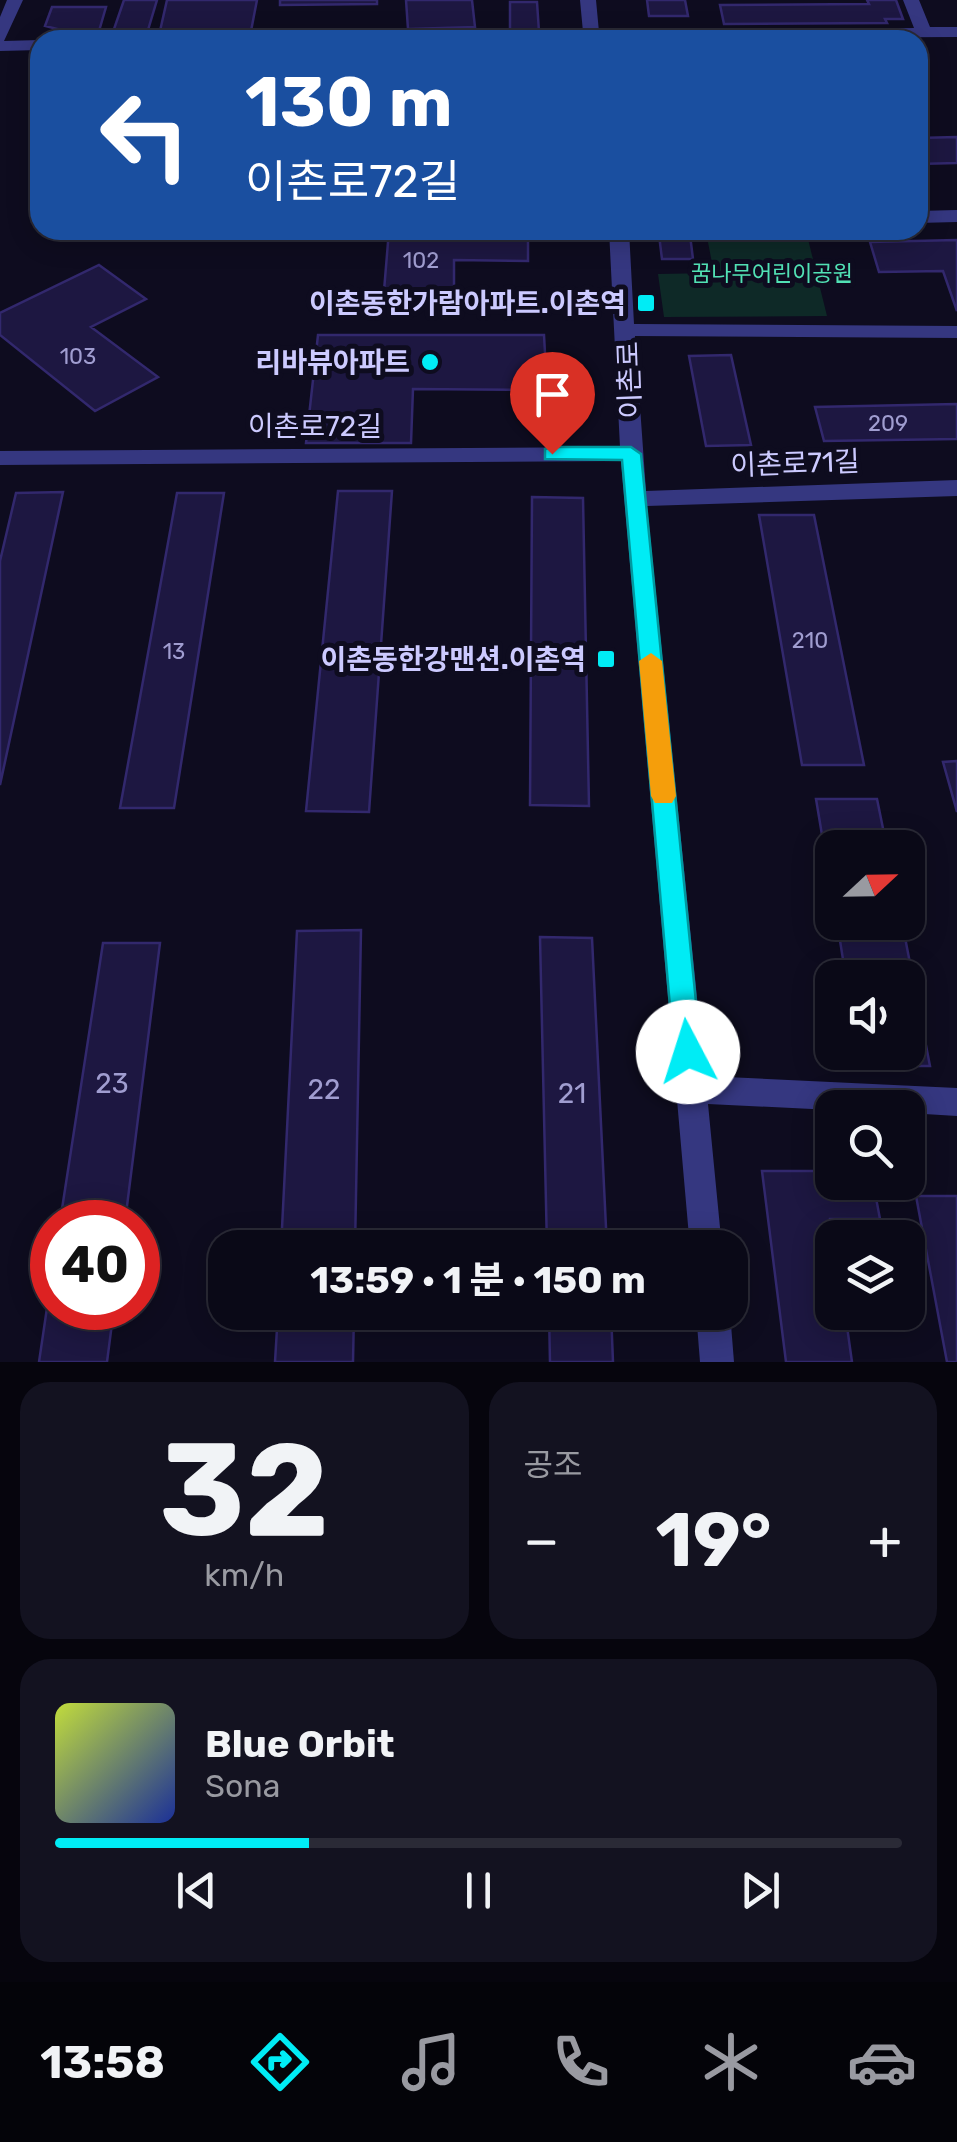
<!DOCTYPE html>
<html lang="ko">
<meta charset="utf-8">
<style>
body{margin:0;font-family:Rubik,"Noto Sans KR",sans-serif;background:#131220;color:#f1f3f6;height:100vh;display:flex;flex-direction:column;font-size:38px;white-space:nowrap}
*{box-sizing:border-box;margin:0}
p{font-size:32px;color:#999aa1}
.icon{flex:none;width:55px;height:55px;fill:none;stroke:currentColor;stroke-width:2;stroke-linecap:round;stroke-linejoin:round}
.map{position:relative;height:1362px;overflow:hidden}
.details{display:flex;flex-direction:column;gap:20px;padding:20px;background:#06050d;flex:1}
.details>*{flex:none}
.top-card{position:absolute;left:30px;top:30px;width:898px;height:210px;border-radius:30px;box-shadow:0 5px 25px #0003,0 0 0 2px #2a2a36;background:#1a4fa0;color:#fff;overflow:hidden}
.needle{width:65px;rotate:68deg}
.tools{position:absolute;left:815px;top:830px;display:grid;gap:20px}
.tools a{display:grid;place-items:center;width:110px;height:110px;border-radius:20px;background:#0a0917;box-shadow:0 5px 25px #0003,0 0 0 2px #2a2a36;font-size:50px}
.speed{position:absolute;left:30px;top:1200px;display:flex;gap:20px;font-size:50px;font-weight:700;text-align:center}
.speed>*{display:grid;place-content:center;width:130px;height:130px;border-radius:50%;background:#0a0917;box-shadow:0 5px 25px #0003,0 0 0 2px #2a2a36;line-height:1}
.speed .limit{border:15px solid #d22;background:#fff;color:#111}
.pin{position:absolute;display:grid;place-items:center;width:85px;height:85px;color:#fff;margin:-102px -42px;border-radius:50% 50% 50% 0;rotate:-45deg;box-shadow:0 0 10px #0007}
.pin .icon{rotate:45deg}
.me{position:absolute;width:110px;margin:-55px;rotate:355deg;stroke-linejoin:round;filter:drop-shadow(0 0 8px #0008)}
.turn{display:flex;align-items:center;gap:35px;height:210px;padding:0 50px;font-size:45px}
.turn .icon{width:130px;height:130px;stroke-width:2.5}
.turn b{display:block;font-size:70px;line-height:85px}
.big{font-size:75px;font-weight:700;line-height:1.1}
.details .widget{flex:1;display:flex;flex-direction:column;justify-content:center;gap:15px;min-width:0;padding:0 35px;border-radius:30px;background:#131220}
.details .dial{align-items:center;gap:0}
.dial b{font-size:130px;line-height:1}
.song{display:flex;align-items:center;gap:30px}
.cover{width:120px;height:120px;border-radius:15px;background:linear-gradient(135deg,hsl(70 70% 55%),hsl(230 70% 35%))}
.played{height:10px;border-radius:5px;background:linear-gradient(90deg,#00ecf5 30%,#2a2a36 30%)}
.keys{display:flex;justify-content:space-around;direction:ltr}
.heat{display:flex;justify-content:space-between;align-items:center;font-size:55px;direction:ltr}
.details .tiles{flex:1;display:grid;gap:20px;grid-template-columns:1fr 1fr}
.widget:last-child{grid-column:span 2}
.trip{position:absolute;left:208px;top:1230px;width:540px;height:100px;border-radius:30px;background:#0a0917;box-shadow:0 5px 25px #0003,0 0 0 2px #2a2a36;font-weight:700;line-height:100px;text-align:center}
.tab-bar{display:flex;height:160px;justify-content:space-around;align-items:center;background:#040409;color:#999aa1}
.tab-bar .icon{width:70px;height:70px}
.tab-bar .active{color:#00ecf5}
.tab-bar b{font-size:45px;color:#f1f3f6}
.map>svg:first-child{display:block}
.green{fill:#0e2927}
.building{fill:#1d1741;stroke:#32286d;stroke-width:2.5}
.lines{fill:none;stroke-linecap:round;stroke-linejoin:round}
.minor{fill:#353780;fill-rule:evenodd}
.route{fill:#00ecf5;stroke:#00999f;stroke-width:2.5}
.slow{fill:#f59e0b}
.poi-dot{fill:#00ecf5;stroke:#0e0c1f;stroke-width:4}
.labels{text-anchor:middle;stroke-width:10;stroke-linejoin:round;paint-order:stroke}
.number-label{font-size:22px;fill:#a09dd0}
.far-park-label{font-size:22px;fill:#52e2b5;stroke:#0e0c1f}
.poi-label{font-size:28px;font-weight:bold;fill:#cccaff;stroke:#0e0c1f;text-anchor:end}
.street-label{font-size:28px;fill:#cccaff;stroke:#0e0c1f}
.near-number-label{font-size:28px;fill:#a09dd0}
</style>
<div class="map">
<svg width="957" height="1362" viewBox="0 0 957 1362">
<rect width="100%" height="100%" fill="#0e0c1f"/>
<!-- green -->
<path class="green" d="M 806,231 L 827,316 L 664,317 L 658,274 L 714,273 L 706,232 Z"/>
<!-- building -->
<path class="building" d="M 124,0 L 157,0 L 148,30 L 114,29 Z
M 167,0 L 257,0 L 251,31 L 160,31 Z
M 280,0 L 377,0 L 377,4 L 280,5 Z
M 406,0 L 472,0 L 475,27 L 408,29 Z
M 647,0 L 685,0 L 688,16 L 649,16 Z
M 867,0 L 896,0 L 903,19 L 885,19 L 887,23 L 724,24 L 720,5 L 869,4 Z
M 510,2 L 537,2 L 539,32 L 510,32 Z
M 52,7 L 106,7 L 99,31 L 61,30 L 45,26 Z
M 957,137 L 957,163 L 918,164 L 918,138 Z
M 389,230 L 528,230 L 528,261 L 454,260 L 454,291 L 384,291 Z
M 659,235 L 690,235 L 693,259 L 662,259 Z
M 957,240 L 957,311 L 943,271 L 879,272 L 870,242 Z
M 99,265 L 146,299 L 91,327 L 158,377 L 95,411 L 0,335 L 0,313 Z
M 318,335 L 544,335 L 547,390 L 413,389 L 411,443 L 306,443 Z
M 731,355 L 751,445 L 706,446 L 689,356 Z
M 957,404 L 957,439 L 824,441 L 815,407 Z
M 338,491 L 392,491 L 369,812 L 306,811 Z
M 63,492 L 0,785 L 0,561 L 16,493 Z
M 177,493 L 224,493 L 174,808 L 120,808 Z
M 532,497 L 583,498 L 589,806 L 530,805 Z
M 759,515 L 814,515 L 864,765 L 802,765 Z
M 957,761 L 957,812 L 943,762 Z
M 816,799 L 877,799 L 887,848 L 832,848 L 832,895 Z
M 837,922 L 902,922 L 930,1066 L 861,1066 L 859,1052 L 908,1052 L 908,978 L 846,978 Z
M 361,930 L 355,1248 L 281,1248 L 297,931 Z
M 540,937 L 592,938 L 607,1248 L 547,1248 Z
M 103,943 L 160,943 L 125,1222 L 60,1222 Z
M 762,1171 L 832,1171 L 832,1182 L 873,1182 L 880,1219 L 830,1219 L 832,1312 L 845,1312 L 852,1362 L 786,1362 Z
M 916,1196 L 957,1196 L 957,1362 L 947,1362 Z
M 52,1274 L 52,1308 L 114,1308 L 107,1362 L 39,1362 Z
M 278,1312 L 354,1312 L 353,1362 L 275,1362 Z
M 549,1312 L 611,1312 L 613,1362 L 550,1362 Z"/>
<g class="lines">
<!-- minor -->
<path class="minor" d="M 7,0 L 23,0 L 4,41 L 40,40 L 40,50 L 0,51 L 0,17 Z
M 580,0 L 596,0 L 599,32 L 914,28 L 903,0 L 919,0 L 930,27 L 957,27 L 957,37 L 399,40 L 407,35 L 583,32 Z
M 957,210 L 957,222 L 918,223 L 918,211 Z
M 609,230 L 629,230 L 634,324 L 957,326 L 957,338 L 635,336 L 646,491 L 957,480 L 957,496 L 647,506 L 705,1076 L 957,1088 L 957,1116 L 908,1113 L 908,1108 L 832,1110 L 708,1104 L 722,1248 L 690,1248 L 621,461 L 0,465 L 0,451 L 620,447 Z
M 696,1312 L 730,1312 L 734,1362 L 700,1362 Z"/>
</g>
<!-- route -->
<path class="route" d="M 552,447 L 631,447 L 641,454 L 701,1052 L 697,1061 L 688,1065 L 678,1061 L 674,1052 L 622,460 L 545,459 L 545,449 Z"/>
<!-- slow -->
<path class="slow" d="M 651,653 L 662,661 L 676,796 L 672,803 L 655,803 L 651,796 L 639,661 Z"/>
<!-- markers -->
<g class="poi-dot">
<rect x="636" y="293" width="20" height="20" rx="5"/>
<circle cx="430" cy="362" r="10"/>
<rect x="596" y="649" width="20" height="20" rx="5"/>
</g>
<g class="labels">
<!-- number labels -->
<g class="number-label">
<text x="421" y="268">102</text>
<text x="78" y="364">103</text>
<text x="888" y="431">209</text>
<text x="810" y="648">210</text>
<text x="174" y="659">13</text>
</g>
<!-- far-park labels -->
<g class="far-park-label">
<text x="772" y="281">꿈나무어린이공원</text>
</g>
<!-- poi labels -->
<g class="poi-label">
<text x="626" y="313">이촌동한가람아파트.이촌역</text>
<text x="410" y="372">리바뷰아파트</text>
<text x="586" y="669">이촌동한강맨션.이촌역</text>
</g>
<!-- street labels -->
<g class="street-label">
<text transform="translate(629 380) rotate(-92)" y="10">이촌로</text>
<text x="315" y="436">이촌로72길</text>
<text transform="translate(795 463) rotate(-2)" y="10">이촌로71길</text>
</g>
<!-- near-number labels -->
<g class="near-number-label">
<text x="112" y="1093">23</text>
<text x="324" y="1099">22</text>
<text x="572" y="1103">21</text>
</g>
</g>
</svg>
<div class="tools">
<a><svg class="needle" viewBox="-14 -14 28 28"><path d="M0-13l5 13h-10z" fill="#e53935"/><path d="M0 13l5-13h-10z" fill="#999aa1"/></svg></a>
<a><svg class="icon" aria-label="sound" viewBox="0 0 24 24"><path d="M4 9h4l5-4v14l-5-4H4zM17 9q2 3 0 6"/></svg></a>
<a><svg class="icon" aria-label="search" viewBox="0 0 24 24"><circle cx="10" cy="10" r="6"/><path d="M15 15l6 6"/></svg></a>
<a><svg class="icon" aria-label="layers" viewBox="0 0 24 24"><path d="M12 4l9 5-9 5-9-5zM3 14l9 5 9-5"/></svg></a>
</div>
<div class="speed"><div class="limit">40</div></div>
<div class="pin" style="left:552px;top:454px;background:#d93025"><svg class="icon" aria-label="arrive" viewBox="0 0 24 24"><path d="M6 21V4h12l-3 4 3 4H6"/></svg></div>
<svg class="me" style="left:688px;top:1052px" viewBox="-20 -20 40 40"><circle r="19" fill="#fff"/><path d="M0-13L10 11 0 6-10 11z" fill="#00ecf5"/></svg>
<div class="trip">13:59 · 1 분 · 150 m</div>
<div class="top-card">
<div class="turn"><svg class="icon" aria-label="left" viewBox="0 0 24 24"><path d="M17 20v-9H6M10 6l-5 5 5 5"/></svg><div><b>130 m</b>이촌로72길</div></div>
</div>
</div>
<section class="details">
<div class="tiles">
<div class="widget dial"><b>32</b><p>km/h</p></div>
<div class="widget"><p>공조</p>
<div class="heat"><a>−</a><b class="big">19°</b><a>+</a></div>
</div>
<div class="widget">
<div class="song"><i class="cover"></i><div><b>Blue Orbit</b><p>Sona</p></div></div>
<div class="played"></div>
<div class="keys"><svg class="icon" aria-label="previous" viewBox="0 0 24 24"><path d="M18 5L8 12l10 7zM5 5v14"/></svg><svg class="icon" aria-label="pause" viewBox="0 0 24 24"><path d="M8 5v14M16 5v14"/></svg><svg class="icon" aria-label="next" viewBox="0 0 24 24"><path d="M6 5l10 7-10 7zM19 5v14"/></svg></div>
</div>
</div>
</section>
<nav class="tab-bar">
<b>13:58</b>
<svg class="icon active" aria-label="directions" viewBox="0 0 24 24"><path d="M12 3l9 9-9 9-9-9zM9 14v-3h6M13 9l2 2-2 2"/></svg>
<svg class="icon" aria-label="music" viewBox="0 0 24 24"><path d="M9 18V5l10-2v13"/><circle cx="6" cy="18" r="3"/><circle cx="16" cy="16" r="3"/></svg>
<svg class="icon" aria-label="phone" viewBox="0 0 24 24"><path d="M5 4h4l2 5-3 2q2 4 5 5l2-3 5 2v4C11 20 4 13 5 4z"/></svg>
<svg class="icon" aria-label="climate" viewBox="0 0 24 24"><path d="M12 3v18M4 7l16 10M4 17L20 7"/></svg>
<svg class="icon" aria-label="car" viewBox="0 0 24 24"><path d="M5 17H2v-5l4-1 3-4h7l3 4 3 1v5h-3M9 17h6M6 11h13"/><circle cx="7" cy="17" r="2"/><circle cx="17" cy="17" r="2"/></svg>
</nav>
